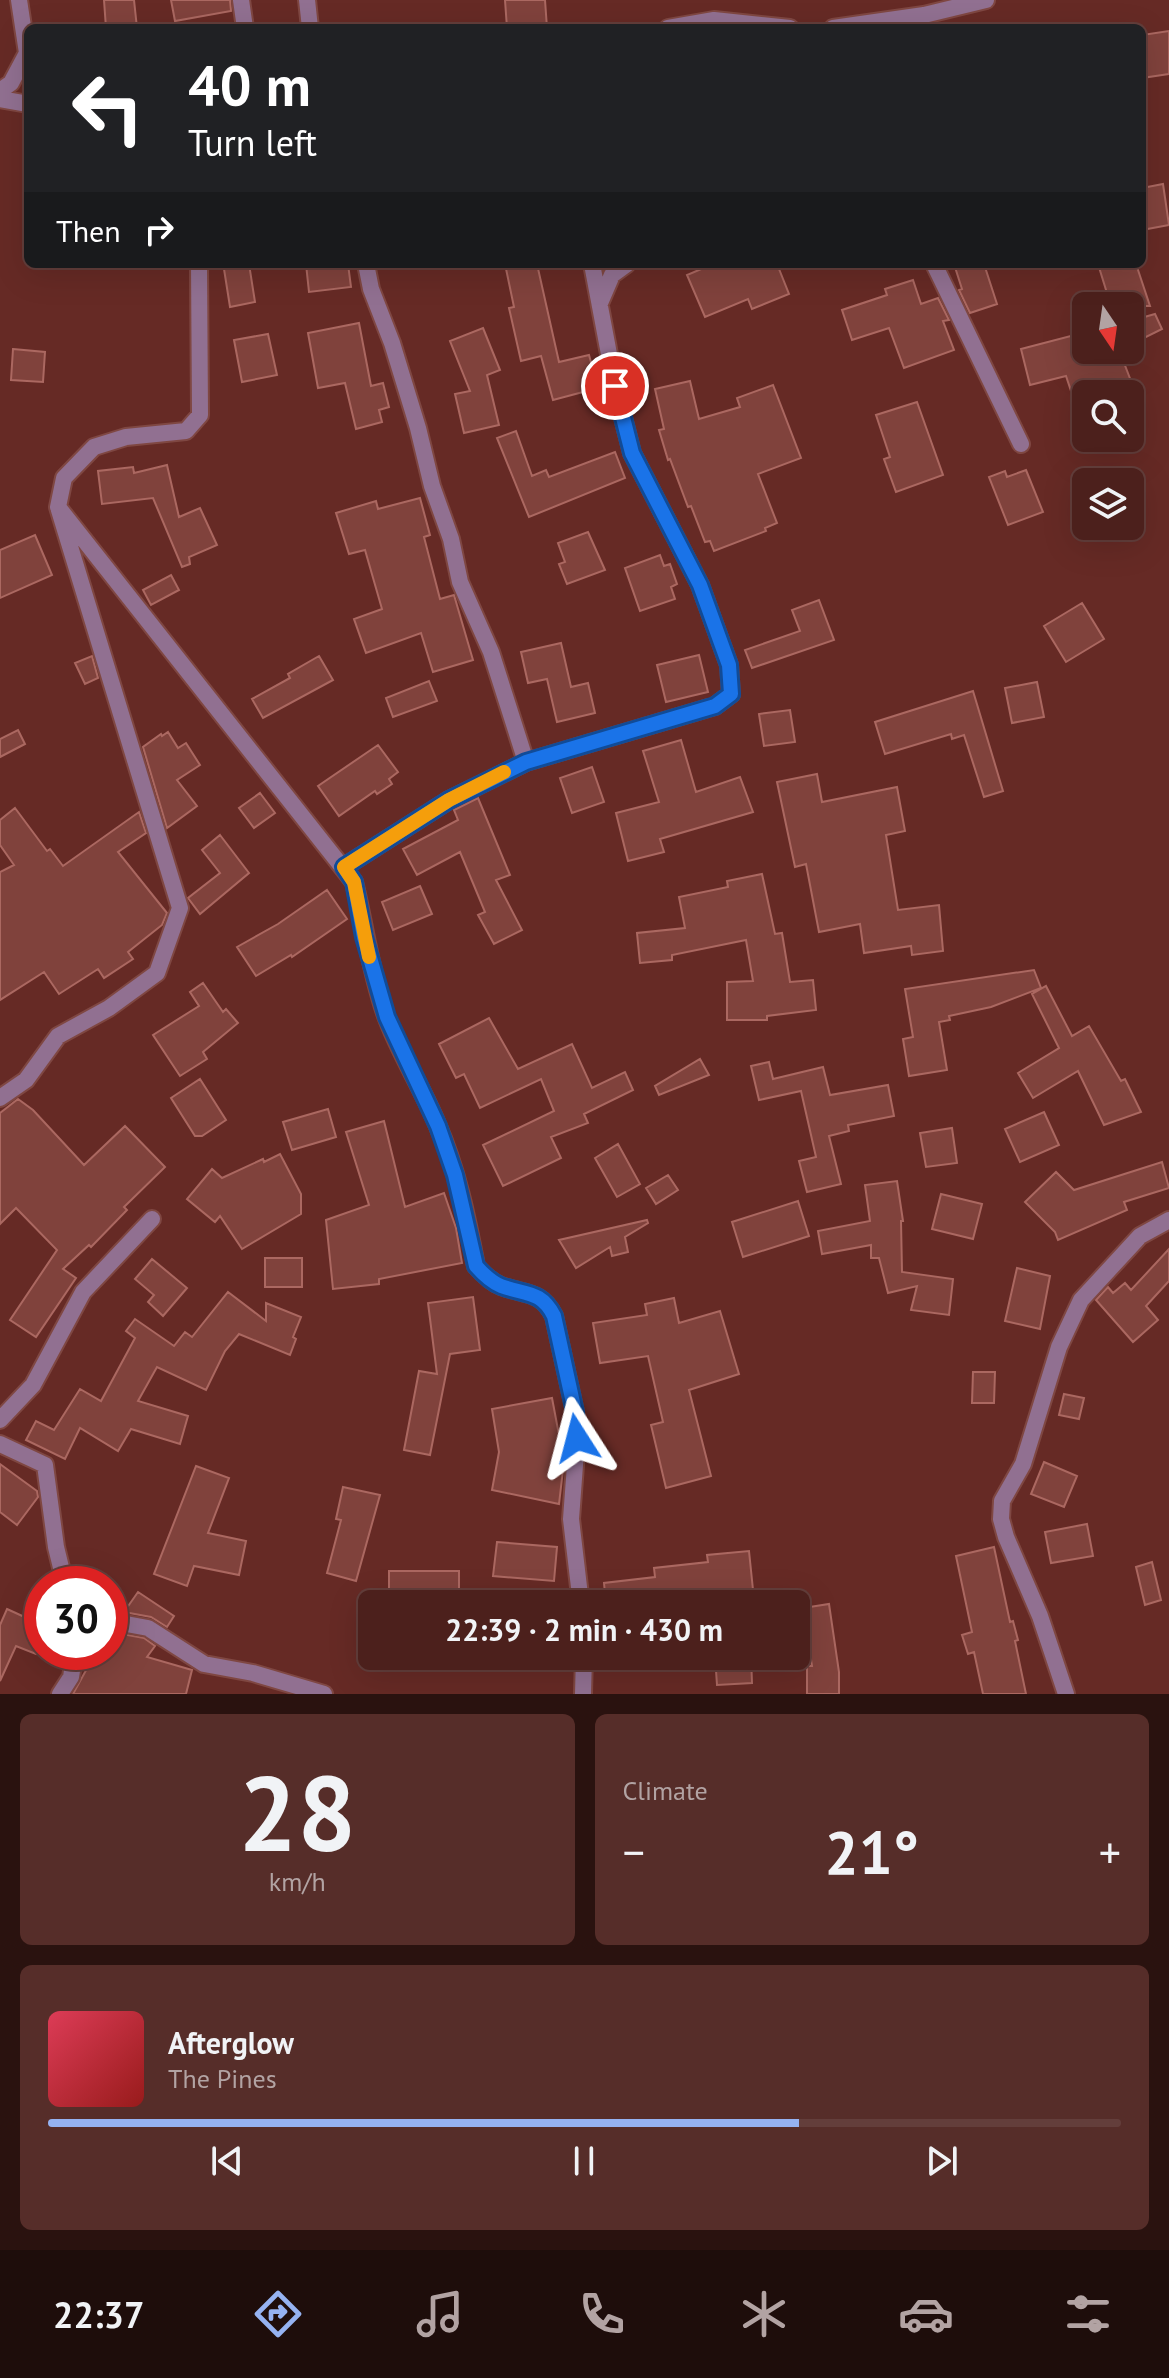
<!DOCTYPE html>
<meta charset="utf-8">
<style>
body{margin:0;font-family:"PT Sans",sans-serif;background:#562d29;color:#f1f3f6;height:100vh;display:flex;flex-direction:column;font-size:30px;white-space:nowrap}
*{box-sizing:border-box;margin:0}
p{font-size:26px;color:#b2a3a3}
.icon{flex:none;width:44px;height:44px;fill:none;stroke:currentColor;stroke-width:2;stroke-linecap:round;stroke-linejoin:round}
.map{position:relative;height:1694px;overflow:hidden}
.details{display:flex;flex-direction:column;gap:20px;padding:20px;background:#2a120f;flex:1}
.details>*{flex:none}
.hud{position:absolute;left:24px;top:24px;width:1122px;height:244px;border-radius:12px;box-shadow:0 8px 32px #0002,0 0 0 2px #633e3b;background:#202124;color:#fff;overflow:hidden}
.needle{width:52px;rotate:167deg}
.fabs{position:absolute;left:1072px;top:292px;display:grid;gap:16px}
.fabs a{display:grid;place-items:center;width:72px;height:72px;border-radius:12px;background:#4c201c;box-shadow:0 8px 32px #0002,0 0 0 2px #633e3b;font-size:40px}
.speed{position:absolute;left:24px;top:1566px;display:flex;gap:16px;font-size:40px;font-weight:700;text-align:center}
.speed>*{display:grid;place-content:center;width:104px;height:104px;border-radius:50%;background:#4c201c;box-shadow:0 8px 32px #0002,0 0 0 2px #633e3b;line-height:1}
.speed .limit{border:12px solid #d22;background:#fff;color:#111}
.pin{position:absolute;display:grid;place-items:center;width:68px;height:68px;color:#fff;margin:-34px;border:4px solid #fff;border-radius:50%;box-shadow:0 2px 8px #0007}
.me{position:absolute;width:88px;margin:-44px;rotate:351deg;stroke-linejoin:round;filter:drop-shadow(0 0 6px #0008)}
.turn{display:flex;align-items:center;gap:28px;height:168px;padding:0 32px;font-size:36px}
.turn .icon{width:104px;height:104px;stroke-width:2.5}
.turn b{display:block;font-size:56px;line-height:68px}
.then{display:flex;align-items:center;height:76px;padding:0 32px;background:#0003;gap:16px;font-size:30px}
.big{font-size:60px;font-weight:600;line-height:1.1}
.details .card{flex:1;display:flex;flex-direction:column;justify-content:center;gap:12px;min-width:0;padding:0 28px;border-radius:12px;background:#562d29}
.details .dial{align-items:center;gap:0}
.dial b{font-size:104px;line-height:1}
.song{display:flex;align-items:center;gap:24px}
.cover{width:96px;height:96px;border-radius:12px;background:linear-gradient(135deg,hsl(350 70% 55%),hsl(0 70% 35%))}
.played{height:8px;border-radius:4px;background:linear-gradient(90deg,#95b2f1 70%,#633e3b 70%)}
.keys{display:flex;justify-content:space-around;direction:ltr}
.heat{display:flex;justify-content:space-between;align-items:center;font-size:44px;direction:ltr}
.details .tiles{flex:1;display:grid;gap:20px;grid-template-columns:1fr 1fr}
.card:last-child{grid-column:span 2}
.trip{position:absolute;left:358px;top:1590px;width:452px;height:80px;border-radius:12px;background:#4c201c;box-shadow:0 8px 32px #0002,0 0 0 2px #633e3b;font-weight:600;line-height:80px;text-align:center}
.tab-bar{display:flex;height:128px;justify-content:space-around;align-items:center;background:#1e0d0b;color:#b2a3a3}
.tab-bar .icon{width:56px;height:56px}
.tab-bar .on{color:#95b2f1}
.tab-bar b{font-size:36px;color:#f1f3f6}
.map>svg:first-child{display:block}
.building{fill:#80423c;stroke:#ab6861;stroke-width:2}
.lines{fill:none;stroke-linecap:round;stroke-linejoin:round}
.minor-casing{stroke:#7f4742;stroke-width:20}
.minor{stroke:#917091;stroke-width:16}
.route-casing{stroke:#114b97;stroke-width:20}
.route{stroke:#1a73e8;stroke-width:14}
.slow{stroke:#f59e0b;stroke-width:14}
</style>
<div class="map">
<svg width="1169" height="1694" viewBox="0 0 1169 1694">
<rect width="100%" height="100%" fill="#662a25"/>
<!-- building -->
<path class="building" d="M 104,0 L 134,0 L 137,28 L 106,28 Z
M 171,0 L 230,0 L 231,11 L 175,21 Z
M 505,0 L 545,0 L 547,28 L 507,28 Z
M 1169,31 L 1169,74 L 1142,78 L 1142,35 Z
M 1163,184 L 1169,225 L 1142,230 L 1142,188 Z
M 229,264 L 249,264 L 255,302 L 230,307 L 224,269 L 229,268 Z
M 306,264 L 348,264 L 351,287 L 309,292 Z
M 505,264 L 537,264 L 559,362 L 589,355 L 598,388 L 553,400 L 541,356 L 521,361 L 509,308 L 514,307 Z
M 713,264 L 777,264 L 789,294 L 752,309 L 748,299 L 705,317 L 687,275 Z
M 954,264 L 984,264 L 997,304 L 970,313 L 959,290 L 962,289 Z
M 1098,264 L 1136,264 L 1150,306 L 1111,306 Z
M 913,280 L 921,304 L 938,298 L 949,320 L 943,321 L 954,350 L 904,368 L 889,328 L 852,340 L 842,310 L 887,295 L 885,289 Z
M 1155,314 L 1162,329 L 1130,345 L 1130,321 Z
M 359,323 L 371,386 L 383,383 L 389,407 L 379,410 L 382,422 L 356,429 L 345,383 L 318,388 L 308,333 Z
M 483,328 L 500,370 L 487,375 L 499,425 L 464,433 L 455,394 L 470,391 L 450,341 Z
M 1086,332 L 1086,350 L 1119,350 L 1136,394 L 1072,394 L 1066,376 L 1030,385 L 1021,349 Z
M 268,334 L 277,375 L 242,382 L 234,340 Z
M 13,349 L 45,352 L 43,382 L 11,380 Z
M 690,381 L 699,419 L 740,407 L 737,398 L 773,385 L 801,458 L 758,474 L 777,523 L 765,528 L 766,531 L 714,551 L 710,541 L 705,542 L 691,506 L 688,507 L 670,459 L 668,460 L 659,430 L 664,429 L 655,389 Z
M 917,402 L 943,475 L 896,492 L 884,459 L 890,457 L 876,415 Z
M 516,431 L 532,476 L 546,470 L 549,477 L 615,452 L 625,478 L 529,517 L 497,438 Z
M 167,465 L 179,517 L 200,508 L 217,545 L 189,557 L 190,564 L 182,567 L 153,498 L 102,504 L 98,471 L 133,467 L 134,473 Z
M 1026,470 L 1043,512 L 1008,525 L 989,477 L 1005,471 L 1007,477 Z
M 420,498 L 430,535 L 424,537 L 440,599 L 454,595 L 473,660 L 433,672 L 421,633 L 366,653 L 354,619 L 382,609 L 365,550 L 349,554 L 336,513 L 376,501 L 378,509 Z
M 588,532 L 605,570 L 567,584 L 559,564 L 565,562 L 558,543 Z
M 35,535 L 52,575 L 0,598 L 0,550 Z
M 660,555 L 664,566 L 670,564 L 677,584 L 671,587 L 675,599 L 640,611 L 625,568 Z
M 171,575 L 179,590 L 151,605 L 143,590 Z
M 819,600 L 834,640 L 752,668 L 745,650 L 800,631 L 792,610 Z
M 1082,603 L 1104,639 L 1066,662 L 1044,626 Z
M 561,643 L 571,687 L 588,683 L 595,713 L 557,722 L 547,679 L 528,683 L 521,652 Z
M 699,655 L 708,692 L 666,702 L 657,665 Z
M 92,656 L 98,678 L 85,684 L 75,663 Z
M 319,656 L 333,680 L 263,718 L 252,699 L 290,678 L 288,674 Z
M 429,681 L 437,701 L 393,717 L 386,698 Z
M 1037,682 L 1044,717 L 1012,723 L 1005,688 Z
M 973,691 L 1003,791 L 984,797 L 964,735 L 952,739 L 951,734 L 885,754 L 875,722 Z
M 790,710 L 795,742 L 764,746 L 759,714 Z
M 18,730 L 25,744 L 0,757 L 0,739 Z
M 168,732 L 178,748 L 186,743 L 200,765 L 177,780 L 197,806 L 167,828 L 143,747 L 161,734 L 162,736 Z
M 681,740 L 696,792 L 740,777 L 753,812 L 660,839 L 664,852 L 628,861 L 616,813 L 659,802 L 643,751 Z
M 378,745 L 398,772 L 389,779 L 392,784 L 377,794 L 375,791 L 339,816 L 318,786 Z
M 592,767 L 604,802 L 572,813 L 560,778 Z
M 817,774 L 822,802 L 897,787 L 905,831 L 886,835 L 898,910 L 939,905 L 943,951 L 912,955 L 911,946 L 864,953 L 860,924 L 819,932 L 806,864 L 795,867 L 777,782 Z
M 260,793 L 275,813 L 254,828 L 239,808 Z
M 478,798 L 510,875 L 496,880 L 522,930 L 494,944 L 478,915 L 485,912 L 460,852 L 417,875 L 403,849 L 458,820 L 454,810 Z
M 15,808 L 47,851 L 50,849 L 63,866 L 139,812 L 146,833 L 118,852 L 167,913 L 162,925 L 128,952 L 133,959 L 104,978 L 98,969 L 59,994 L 44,972 L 0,1000 L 0,872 L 14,865 L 0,845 L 0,820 Z
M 220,835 L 249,873 L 200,914 L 188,898 L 220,873 L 202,850 Z
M 762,874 L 775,934 L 782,933 L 790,982 L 813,980 L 816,1010 L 767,1016 L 767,1020 L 727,1020 L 727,982 L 753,981 L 746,940 L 672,955 L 672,960 L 640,963 L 637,933 L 685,928 L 679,897 L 728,887 L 727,881 Z
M 420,886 L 432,914 L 393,930 L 382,902 Z
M 327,890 L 347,919 L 292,957 L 291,955 L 256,976 L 237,947 L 278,924 Z
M 1034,970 L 1041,988 L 991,1007 L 949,1016 L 950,1020 L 939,1022 L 947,1070 L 909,1076 L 903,1039 L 913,1037 L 905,989 Z
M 203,983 L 223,1012 L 226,1009 L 238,1023 L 203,1052 L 207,1059 L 180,1076 L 153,1035 L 199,1006 L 190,992 Z
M 1046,986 L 1072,1036 L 1089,1026 L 1121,1081 L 1125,1079 L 1141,1112 L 1104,1125 L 1078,1071 L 1033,1098 L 1018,1073 L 1059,1048 L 1032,994 Z
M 489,1018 L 518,1069 L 572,1044 L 592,1088 L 625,1072 L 633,1090 L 584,1114 L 588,1123 L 551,1137 L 561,1158 L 503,1186 L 483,1145 L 554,1111 L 541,1079 L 480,1108 L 464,1074 L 456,1078 L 439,1044 Z
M 700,1059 L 709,1075 L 659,1095 L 655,1086 Z
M 769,1062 L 773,1079 L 823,1067 L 830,1095 L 888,1085 L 894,1116 L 848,1125 L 849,1131 L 829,1136 L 841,1184 L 807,1192 L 799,1161 L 816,1157 L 801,1091 L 759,1100 L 751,1066 Z
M 200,1079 L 226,1120 L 202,1136 L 195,1136 L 171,1098 Z
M 18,1099 L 33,1110 L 84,1165 L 125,1126 L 165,1167 L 124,1207 L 127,1210 L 91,1247 L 89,1245 L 63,1269 L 76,1278 L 36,1337 L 10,1320 L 57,1250 L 16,1208 L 0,1224 L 0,1113 Z
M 328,1109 L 336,1137 L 292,1150 L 283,1122 Z
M 1044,1112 L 1059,1145 L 1020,1162 L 1005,1129 Z
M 384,1121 L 405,1207 L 444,1193 L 456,1228 L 462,1263 L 379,1279 L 379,1284 L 333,1289 L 326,1220 L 369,1205 L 346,1132 Z
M 952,1128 L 957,1163 L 926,1167 L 920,1133 Z
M 618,1144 L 640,1184 L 617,1197 L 595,1158 Z
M 280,1154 L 301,1194 L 301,1214 L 242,1249 L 220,1216 L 215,1222 L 187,1199 L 212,1169 L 222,1178 L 263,1159 L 264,1162 Z
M 1162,1162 L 1169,1188 L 1124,1202 L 1127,1210 L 1058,1240 L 1055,1232 L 1025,1202 L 1056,1172 L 1074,1190 Z
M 668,1175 L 678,1190 L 656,1204 L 646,1188 Z
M 897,1181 L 903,1221 L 901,1221 L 902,1272 L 953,1279 L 949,1315 L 911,1310 L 917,1286 L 888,1293 L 879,1258 L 871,1258 L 871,1245 L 822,1254 L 818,1231 L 870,1221 L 865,1185 Z
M 941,1194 L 982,1204 L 973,1239 L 932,1229 Z
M 798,1201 L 809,1236 L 743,1257 L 732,1222 Z
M 647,1220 L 648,1223 L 625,1237 L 628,1252 L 612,1256 L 610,1247 L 576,1268 L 559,1240 Z
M 1169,1249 L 1169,1281 L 1146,1306 L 1158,1320 L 1133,1342 L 1096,1300 L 1108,1287 L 1113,1293 L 1125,1283 L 1131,1290 Z
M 265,1258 L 302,1258 L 302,1287 L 265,1287 Z
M 152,1259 L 187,1288 L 163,1316 L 148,1302 L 154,1295 L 135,1279 Z
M 1017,1268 L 1050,1276 L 1040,1329 L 1005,1321 Z
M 228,1292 L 266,1321 L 266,1303 L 301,1317 L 293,1337 L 296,1339 L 290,1355 L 239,1334 L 225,1351 L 206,1390 L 157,1367 L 138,1401 L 188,1416 L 180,1444 L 131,1429 L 118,1451 L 80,1428 L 65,1459 L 26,1440 L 36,1421 L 54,1430 L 80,1389 L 101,1401 L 135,1338 L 126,1331 L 135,1319 L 174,1346 L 185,1332 L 192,1337 Z
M 473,1297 L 480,1350 L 450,1354 L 430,1455 L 404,1450 L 419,1371 L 437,1374 L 428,1303 Z
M 674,1298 L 679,1323 L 720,1311 L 739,1374 L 689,1390 L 711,1476 L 666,1488 L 651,1425 L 663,1422 L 648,1356 L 600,1363 L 593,1323 L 647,1315 L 645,1304 Z
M 973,1372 L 995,1372 L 994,1403 L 972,1403 Z
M 1064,1394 L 1084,1398 L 1079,1419 L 1059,1415 Z
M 552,1398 L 564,1461 L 559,1504 L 492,1490 L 499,1452 L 492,1409 Z
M 1044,1462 L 1077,1476 L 1064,1507 L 1031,1494 Z
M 0,1464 L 37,1491 L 38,1497 L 17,1525 L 0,1512 Z
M 196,1466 L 229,1478 L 208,1533 L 246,1541 L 239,1575 L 194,1566 L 187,1586 L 154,1574 Z
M 343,1487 L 380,1495 L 356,1581 L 327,1573 L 341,1520 L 336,1519 Z
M 1087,1524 L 1093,1556 L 1051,1563 L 1045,1532 Z
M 497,1542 L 557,1547 L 554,1581 L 493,1576 Z
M 994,1547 L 1010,1622 L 1013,1621 L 1018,1640 L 1015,1641 L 1026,1694 L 983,1694 L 974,1652 L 968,1654 L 962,1635 L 972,1632 L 956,1556 Z
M 749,1551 L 753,1590 L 651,1604 L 606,1604 L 604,1583 L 655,1577 L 654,1568 L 708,1562 L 707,1555 Z
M 1152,1562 L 1161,1600 L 1145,1605 L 1136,1567 Z
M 389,1571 L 459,1571 L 459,1604 L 389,1604 Z
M 138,1592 L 174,1616 L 167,1627 L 151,1617 L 124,1612 Z
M 829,1604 L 839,1672 L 839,1694 L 807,1694 L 807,1666 L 812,1666 L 803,1608 Z
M 7,1609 L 42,1625 L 42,1640 L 36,1654 L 16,1646 L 0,1681 L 0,1625 Z
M 111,1632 L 144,1638 L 155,1646 L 147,1657 L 192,1670 L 186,1694 L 73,1694 L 96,1652 L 110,1652 Z
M 715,1656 L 751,1656 L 752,1683 L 717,1685 Z"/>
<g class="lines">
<defs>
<path id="minor" d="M 241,0 L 245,28
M 307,0 L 310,28
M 668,28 L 714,20 L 790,28
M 833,28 L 924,15 L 986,0
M 0,91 L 11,83 L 27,53 L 19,0
M 0,99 L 28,104
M 366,264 L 371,289 L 392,343 L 418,428 L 432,486 L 451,539 L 460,582 L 491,652 L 526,762
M 934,264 L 1021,444
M 600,303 L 612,275 L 627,264
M 58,507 L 354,882 C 365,926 370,970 385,1013 C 398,1051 422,1087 437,1124 C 457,1169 467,1218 476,1266 C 483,1274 491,1282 501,1286 C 525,1295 541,1290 554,1316 L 575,1412 L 577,1438 L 571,1519 L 581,1604
M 344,867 L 449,800 L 526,762 L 715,706 L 731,694 L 729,665 L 700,585 L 632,453 L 615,386 L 592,264
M 0,1098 L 26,1080 L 58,1036 L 109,1008 L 157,973 L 180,908 L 58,507 L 64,478 L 94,447 L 126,437 L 186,431 L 200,415 L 199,264
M 0,1420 L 33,1385 L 83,1292 L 152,1219
M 0,1444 L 45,1465 L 56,1547 L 65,1584
M 110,1621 L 148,1628 L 204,1664 L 253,1673 L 324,1694
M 60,1694 L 71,1677 L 75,1652
M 583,1694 L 584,1656
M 1066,1694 L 1040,1616 L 1006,1537 L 1001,1519 L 1002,1501 L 1023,1464 L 1059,1347 L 1081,1300 L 1140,1236 L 1169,1220"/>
</defs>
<!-- minor casing -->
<use href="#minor" class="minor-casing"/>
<!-- minor -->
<use href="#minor" class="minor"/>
</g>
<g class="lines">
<defs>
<path id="route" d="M 577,1438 L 575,1412 L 554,1316 C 541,1290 525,1295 501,1286 C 491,1282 483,1274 476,1266 L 455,1175 L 438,1126 L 387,1017 L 364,937 L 354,882 L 344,867 L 449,800 L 526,762 L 715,706 L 731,694 L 729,665 L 700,585 L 632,453 L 615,386"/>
</defs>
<!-- route casing -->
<use href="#route" class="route-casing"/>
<!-- route -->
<use href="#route" class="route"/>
<!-- slow -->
<path class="slow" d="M 369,957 L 354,882 L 344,867 L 449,800 L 504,772"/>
</g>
</svg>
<div class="fabs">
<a><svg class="needle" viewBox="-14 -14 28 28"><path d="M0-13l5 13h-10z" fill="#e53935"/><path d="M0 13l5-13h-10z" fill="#b2a3a3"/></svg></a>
<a><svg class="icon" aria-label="search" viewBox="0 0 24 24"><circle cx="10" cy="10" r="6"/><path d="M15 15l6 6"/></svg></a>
<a><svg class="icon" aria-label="layers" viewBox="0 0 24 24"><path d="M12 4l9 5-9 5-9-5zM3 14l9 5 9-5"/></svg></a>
</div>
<div class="speed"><div class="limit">30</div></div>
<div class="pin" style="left:615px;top:386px;background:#d93025"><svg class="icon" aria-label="arrive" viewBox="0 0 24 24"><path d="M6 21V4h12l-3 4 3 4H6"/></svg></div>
<svg class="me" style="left:577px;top:1438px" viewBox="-20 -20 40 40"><path d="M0-17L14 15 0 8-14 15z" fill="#1a73e8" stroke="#fff" stroke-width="4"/></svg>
<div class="trip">22:39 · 2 min · 430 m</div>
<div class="hud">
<div class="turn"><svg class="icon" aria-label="left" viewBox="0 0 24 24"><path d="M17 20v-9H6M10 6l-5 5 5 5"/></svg><div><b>40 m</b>Turn left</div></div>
<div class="then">Then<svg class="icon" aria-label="right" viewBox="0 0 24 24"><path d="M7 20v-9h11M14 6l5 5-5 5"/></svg></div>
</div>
</div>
<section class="details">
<div class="tiles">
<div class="card dial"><b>28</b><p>km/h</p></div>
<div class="card"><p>Climate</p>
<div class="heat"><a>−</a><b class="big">21°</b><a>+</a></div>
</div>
<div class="card">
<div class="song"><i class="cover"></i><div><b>Afterglow</b><p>The Pines</p></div></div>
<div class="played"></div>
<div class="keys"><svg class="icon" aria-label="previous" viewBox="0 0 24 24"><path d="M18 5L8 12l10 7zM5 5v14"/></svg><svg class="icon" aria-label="pause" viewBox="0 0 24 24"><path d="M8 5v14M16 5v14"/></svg><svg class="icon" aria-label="next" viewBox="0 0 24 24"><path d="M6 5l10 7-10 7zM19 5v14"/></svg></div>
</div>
</div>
</section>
<nav class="tab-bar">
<b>22:37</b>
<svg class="icon on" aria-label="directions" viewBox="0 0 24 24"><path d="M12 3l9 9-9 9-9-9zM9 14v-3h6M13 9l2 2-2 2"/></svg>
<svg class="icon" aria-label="music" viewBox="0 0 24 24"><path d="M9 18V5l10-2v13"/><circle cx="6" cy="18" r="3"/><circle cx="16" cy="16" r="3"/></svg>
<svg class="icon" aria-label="phone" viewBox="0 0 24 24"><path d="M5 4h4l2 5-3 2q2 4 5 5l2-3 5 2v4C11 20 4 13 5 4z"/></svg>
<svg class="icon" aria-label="climate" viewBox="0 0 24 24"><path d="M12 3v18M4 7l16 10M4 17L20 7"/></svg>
<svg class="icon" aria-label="car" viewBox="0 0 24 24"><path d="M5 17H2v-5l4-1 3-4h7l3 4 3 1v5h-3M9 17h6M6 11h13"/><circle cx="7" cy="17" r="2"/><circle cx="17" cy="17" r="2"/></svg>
<svg class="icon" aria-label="filters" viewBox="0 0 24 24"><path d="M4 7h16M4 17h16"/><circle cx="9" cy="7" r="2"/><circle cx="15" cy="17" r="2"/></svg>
</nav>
